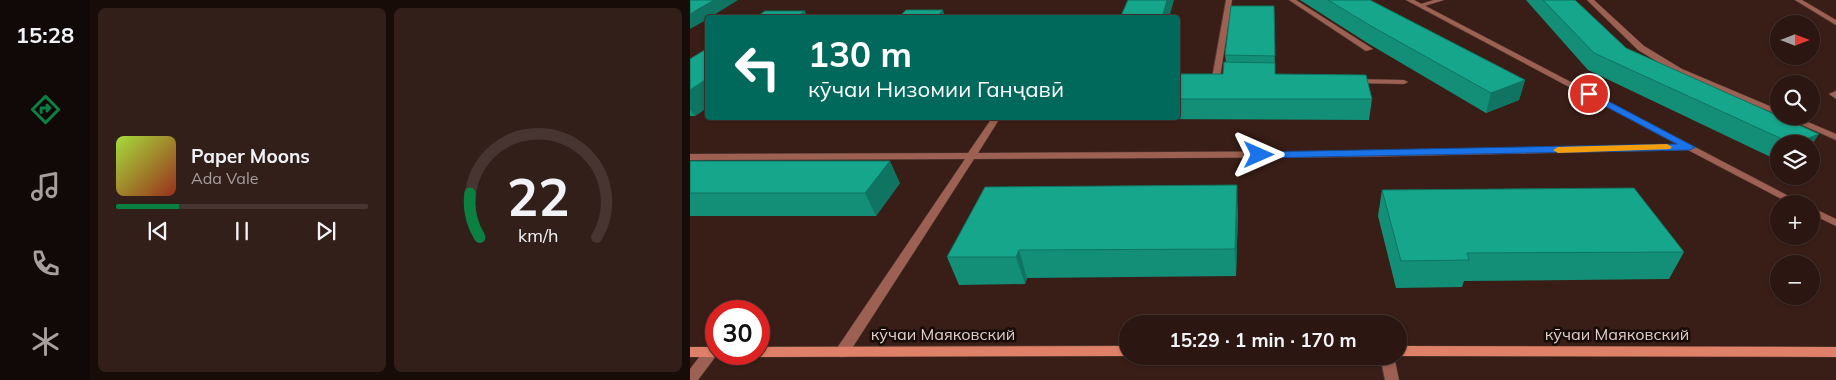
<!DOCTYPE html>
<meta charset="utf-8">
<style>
body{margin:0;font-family:Mulish,sans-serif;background:#331f1a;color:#f1f3f6;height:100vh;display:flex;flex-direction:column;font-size:19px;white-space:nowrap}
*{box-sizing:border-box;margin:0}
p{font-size:16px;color:#a69f9f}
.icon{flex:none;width:28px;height:28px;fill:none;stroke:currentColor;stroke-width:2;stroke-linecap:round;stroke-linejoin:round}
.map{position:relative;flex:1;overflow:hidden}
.details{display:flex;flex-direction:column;gap:8px;padding:8px;background:#180c09;width:600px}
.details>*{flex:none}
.hud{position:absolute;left:15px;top:15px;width:475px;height:105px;border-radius:5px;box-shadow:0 1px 4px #0004,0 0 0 1px #473531;background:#00695c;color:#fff;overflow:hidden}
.needle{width:32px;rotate:90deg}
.fabs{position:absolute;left:1080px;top:15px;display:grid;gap:10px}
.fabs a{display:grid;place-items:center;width:50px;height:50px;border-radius:50%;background:#2b1611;box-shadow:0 1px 4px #0004,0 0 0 1px #473531;font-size:25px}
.speed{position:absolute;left:15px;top:300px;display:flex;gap:10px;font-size:25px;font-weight:700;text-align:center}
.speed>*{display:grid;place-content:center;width:65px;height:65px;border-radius:50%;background:#2b1611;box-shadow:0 1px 4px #0004,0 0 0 1px #473531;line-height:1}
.speed .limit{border:8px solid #d22;background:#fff;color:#111}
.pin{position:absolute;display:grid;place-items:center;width:42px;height:42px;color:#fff;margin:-21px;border:2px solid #fff;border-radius:50%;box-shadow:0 1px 5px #0007}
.me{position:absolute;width:55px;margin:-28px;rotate:90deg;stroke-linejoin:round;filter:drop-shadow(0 0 4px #0008)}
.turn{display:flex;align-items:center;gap:18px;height:105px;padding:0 20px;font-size:22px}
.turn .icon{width:65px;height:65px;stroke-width:2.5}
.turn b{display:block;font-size:35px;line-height:42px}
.details .card{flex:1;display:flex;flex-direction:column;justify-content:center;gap:8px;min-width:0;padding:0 18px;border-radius:8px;background:#331f1a}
.details .dial{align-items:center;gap:0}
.dial svg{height:130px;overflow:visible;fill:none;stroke:#473531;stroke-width:7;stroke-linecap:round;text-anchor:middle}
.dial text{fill:#f1f3f6;stroke:none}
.song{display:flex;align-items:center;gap:15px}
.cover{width:60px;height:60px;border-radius:8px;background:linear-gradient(135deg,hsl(80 70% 55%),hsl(10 70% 35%))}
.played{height:5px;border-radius:2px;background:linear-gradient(90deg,#0b8043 25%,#473531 25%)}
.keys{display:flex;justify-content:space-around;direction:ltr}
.details .tiles{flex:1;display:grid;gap:8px;grid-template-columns:repeat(2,1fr)}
.trip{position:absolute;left:429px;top:315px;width:288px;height:50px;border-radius:25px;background:#2b1611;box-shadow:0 1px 4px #0004,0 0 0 1px #473531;font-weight:700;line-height:50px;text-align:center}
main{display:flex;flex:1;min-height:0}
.tab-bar{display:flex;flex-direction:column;width:90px;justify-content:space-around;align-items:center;background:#110907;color:#a69f9f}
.tab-bar .icon{width:35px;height:35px}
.tab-bar .on{color:#0b8043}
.tab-bar b{font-size:22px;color:#f1f3f6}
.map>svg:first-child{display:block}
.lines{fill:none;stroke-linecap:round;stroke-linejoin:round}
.lane-casing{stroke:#543a33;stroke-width:1}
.street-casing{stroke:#543a33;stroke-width:1}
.secondary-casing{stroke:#543a33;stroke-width:1}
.lane{fill:#9c6152;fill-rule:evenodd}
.street{fill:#9c6152;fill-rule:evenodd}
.secondary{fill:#df8168;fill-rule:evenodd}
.wall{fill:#138f78}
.shaded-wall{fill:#0f7461}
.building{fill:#16a68b;stroke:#0f7461}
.route{fill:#1a73e8;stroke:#114b97}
.slow{fill:#f59e0b}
.labels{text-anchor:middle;stroke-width:5;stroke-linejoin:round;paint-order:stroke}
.near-street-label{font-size:16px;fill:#e1cec9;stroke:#180c09}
</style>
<main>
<nav class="tab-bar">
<b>15:28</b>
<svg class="icon on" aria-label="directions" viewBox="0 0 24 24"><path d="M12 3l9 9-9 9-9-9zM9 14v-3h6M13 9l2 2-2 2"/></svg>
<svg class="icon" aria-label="music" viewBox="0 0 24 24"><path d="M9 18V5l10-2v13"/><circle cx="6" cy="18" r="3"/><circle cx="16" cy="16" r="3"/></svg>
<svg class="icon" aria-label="phone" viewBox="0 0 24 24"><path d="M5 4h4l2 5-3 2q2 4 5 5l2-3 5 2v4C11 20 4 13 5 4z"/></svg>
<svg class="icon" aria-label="climate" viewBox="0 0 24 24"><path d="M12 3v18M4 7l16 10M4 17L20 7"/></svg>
</nav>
<section class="details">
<div class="tiles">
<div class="card">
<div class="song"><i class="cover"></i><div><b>Paper Moons</b><p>Ada Vale</p></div></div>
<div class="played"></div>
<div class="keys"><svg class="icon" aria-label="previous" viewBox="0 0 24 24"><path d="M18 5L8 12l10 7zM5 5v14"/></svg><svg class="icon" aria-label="pause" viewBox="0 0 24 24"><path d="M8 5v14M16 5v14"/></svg><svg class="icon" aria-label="next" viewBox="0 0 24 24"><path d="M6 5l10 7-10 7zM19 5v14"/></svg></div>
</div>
<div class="card dial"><svg viewBox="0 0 100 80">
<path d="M14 69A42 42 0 1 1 86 69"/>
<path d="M14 69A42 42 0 0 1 8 42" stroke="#0b8043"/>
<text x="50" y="56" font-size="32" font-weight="700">22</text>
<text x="50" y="72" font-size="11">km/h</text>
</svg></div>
</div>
</section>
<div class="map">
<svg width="1146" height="380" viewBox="0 0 1146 380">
<rect width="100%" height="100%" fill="#391e17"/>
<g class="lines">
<defs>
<path id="lane" d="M 744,0 L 754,0 L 731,7 L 728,5 Z
M 897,0 L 904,0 L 954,46 L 992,69 L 1089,110 L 1089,115 L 986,73 L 948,50 Z
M 1105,0 L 1112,0 L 1146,20 L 1146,25 Z
M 1146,91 L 1146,99 L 1139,94 Z
M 1092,116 L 1104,116 L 1146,134 L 1146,140 Z"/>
<path id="street" d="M 536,0 L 542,0 L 530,78 L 526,80 L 522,78 Z
M 599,0 L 606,0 L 683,49 L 676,51 Z
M 716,0 L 724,0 L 1114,204 L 1101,204 L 998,150 L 665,157 L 284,159 L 157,356 L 152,357 L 147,356 L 145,352 L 147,348 L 275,159 L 0,160 L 0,154 L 278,153 L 302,118 L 310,118 L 288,153 L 665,151 L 988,145 Z
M 660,79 L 714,80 L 718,82 L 714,84 L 663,83 L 660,83 Z
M 1121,207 L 1146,219 L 1146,226 L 1121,214 Z
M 21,347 L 26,348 L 26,356 L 8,380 L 0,380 L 0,369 L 16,348 Z
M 690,356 L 704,356 L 709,380 L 695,380 Z"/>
<path id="secondary" d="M 438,346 L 438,356 L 69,357 L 63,354 L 69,354 L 69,347 Z
M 708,346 L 1146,347 L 1146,357 L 708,356 Z
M 0,347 L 26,347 L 26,354 L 32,354 L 26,357 L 0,357 Z"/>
</defs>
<!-- lane casing -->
<use href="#lane" class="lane-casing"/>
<!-- street casing -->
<use href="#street" class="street-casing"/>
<!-- secondary casing -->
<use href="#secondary" class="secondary-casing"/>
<!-- lane -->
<use href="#lane" class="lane"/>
<!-- street -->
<use href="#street" class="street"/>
<!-- secondary -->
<use href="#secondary" class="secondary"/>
</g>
<!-- wall -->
<path class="wall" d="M 610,0 L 680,0 L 835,80 L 829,100 L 796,113 L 679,44 Z
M 836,0 L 885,0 L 936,48 L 1121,144 L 1089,144 L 1089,161 L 898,70 Z
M 584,6 L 585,74 L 682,99 L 679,120 L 437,119 L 437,118 L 488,118 L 488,74 L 533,74 L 536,62 L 535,55 Z
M 18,48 L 18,107 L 5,116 L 0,116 L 0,59 Z
M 0,161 L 210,183 L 186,216 L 0,216 Z
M 692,190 L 994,252 L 979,279 L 774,281 L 772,287 L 706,288 L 688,216 Z
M 548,211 L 546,276 L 337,278 L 335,284 L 269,285 L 257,257 Z"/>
<!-- shaded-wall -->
<path class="shaded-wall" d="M 24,0 L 48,0 L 19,18 L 18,18 L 18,19 L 0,29 L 0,14 Z
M 477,0 L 484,0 L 479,18 L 472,18 Z
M 253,10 L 255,18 L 246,18 Z
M 115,11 L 118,18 L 105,18 Z
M 18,78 L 18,107 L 5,116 L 0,109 L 0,90 Z
M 835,80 L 829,100 L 796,113 L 801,93 Z
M 1129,134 L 1121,146 L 1121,144 L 1103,144 Z
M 200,161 L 210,183 L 186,216 L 175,193 Z
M 547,185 L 548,211 L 546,276 L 545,249 Z
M 329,250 L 337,278 L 335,284 L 326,257 Z"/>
<!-- building -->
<path class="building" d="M 0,0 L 24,0 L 0,14 Z
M 438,0 L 477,0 L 472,18 L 430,18 Z
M 638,0 L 680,0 L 835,80 L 801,93 L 681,26 Z
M 853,0 L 885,0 L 936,48 L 1129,134 L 1103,144 L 904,53 Z
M 541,6 L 584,6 L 585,56 L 535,55 Z
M 216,10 L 253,10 L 246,18 L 208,18 Z
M 75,11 L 115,11 L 105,18 L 65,18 Z
M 18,48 L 18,78 L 0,90 L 0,59 Z
M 534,62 L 585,63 L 585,74 L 676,75 L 682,99 L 488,99 L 488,74 L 533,74 Z
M 0,161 L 200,161 L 175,193 L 0,193 Z
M 547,185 L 545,249 L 329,250 L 326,257 L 257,257 L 295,187 Z
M 944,188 L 994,252 L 777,253 L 779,260 L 711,261 L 692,190 Z"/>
<!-- route -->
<path class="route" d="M 899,91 L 1005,147 L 1000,150 L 569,158 L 564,155 L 569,152 L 987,144 L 896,96 L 894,94 Z"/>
<!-- slow -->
<path class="slow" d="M 977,144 L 982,147 L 980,149 L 868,153 L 863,150 L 868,147 Z"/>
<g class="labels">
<!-- near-street labels -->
<g class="near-street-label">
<text x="253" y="340">кӯчаи Маяковский</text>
<text x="927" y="340">кӯчаи Маяковский</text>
</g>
</g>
</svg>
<div class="fabs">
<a><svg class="needle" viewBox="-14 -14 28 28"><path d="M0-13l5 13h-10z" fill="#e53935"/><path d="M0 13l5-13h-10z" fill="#a69f9f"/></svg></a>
<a><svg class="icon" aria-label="search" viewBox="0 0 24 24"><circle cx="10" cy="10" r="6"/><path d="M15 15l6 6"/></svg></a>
<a><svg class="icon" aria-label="layers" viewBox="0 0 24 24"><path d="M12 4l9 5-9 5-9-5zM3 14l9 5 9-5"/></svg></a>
<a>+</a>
<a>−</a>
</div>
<div class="speed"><div class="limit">30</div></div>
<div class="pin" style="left:899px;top:94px;background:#d93025"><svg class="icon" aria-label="arrive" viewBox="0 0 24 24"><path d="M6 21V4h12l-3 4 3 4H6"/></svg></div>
<svg class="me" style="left:569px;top:155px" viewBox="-20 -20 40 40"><path d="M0-17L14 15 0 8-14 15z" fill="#1a73e8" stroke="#fff" stroke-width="4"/></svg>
<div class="trip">15:29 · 1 min · 170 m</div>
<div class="hud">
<div class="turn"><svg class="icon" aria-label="left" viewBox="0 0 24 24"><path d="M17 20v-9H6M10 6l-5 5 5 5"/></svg><div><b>130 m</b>кӯчаи Низомии Ганҷавӣ</div></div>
</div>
</div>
</main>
